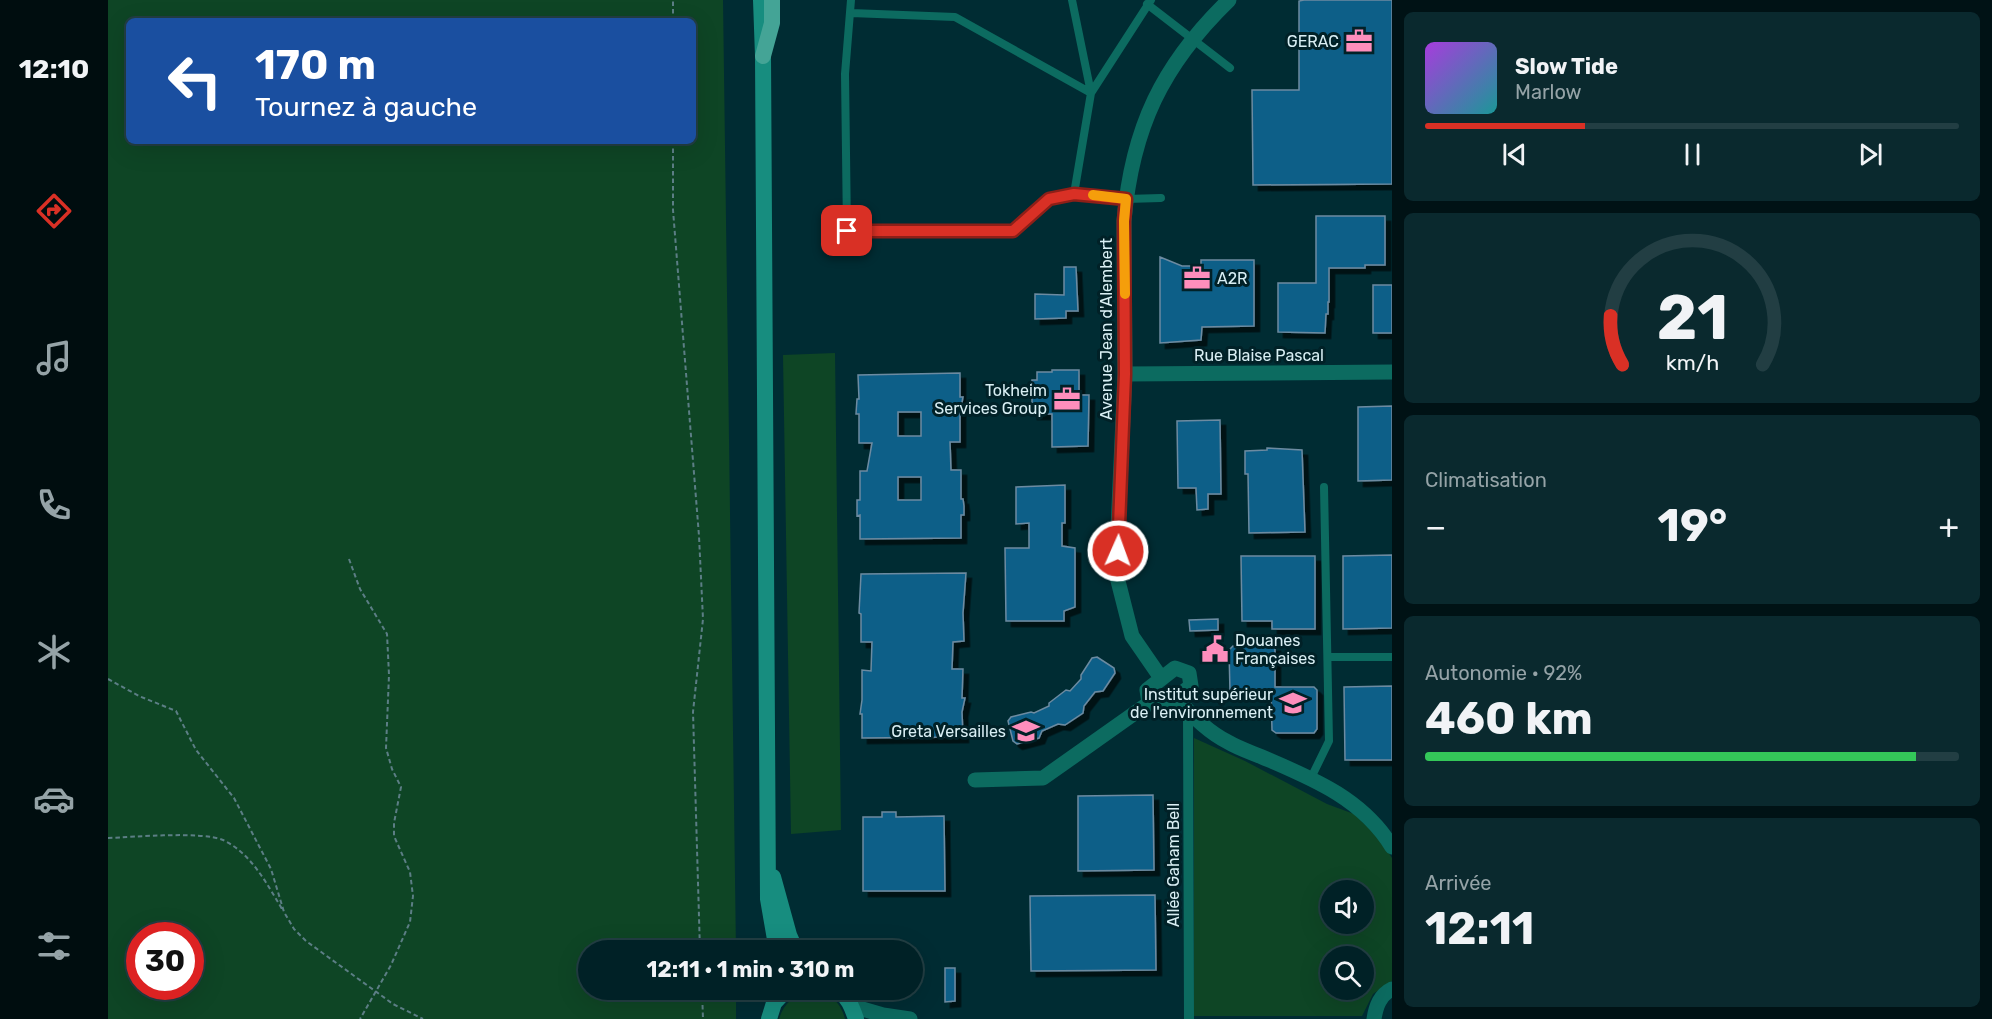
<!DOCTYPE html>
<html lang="fr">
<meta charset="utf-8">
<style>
body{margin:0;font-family:Rubik,sans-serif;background:#0a292e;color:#f1f3f6;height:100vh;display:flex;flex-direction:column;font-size:22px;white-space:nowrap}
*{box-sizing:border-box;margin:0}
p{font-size:20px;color:#95a3a7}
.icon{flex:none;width:33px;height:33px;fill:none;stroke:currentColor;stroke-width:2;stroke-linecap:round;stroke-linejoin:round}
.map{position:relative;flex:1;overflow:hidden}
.side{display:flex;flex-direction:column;gap:12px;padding:12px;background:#001215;width:600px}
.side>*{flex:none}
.hud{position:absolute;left:18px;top:18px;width:570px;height:126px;border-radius:9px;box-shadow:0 6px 24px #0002,0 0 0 2px #223e43;background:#1a4fa0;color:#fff;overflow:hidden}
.buttons{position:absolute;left:1212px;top:880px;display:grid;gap:12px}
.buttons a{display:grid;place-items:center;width:54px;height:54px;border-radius:50%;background:#002126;box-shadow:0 6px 24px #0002,0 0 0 2px #223e43;font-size:30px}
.speed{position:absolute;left:18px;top:922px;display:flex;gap:12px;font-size:30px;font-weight:700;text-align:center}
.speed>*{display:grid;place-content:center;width:78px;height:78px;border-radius:50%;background:#002126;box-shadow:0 6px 24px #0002,0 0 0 2px #223e43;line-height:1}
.speed .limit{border:9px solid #d22;background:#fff;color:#111}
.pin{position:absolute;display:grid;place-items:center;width:51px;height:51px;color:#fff;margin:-26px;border-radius:12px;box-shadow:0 3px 9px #0006}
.me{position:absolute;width:66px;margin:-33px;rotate:2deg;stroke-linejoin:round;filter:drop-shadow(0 0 4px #0008)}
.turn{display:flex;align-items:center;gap:21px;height:126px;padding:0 30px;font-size:27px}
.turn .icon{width:78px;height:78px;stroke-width:2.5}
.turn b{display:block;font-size:42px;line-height:51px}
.big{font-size:45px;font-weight:700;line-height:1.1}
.side .card{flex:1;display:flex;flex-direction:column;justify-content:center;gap:9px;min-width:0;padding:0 21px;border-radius:9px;background:#0a292e}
.side .dial{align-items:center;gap:0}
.dial svg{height:156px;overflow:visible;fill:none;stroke:#223e43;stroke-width:7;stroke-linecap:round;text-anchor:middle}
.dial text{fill:#f1f3f6;stroke:none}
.song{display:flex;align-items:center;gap:18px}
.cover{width:72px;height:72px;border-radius:9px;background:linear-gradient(135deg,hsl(280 70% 55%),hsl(180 70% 35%))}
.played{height:6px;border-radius:3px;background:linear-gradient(90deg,#d93025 30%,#223e43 30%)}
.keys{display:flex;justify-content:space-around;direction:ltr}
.heat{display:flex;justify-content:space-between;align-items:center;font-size:33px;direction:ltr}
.charge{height:9px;border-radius:4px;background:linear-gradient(90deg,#34c759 92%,#223e43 0)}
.trip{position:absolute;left:470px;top:940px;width:345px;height:60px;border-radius:30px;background:#002126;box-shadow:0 6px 24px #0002,0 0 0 2px #223e43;font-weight:700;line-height:60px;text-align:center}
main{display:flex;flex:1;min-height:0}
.menu{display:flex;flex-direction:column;width:108px;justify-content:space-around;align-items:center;background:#000d0f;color:#95a3a7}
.menu .icon{width:42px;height:42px}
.menu .current{color:#d93025}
.menu b{font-size:27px;color:#f1f3f6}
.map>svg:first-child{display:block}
.green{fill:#0e4525;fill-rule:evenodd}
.building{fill:#0f5e88;stroke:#6c8ba1;stroke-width:1.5;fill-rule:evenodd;filter:url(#shadow)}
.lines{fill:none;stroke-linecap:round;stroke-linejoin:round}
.path{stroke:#5c7e85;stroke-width:2;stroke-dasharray:4.5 3;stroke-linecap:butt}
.service{stroke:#0c6b60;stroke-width:8}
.pedestrian{stroke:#0c6b60;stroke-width:10}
.minor{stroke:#0c6b60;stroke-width:15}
.secondary{stroke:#178d7f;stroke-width:16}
.primary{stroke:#44a496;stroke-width:16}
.route-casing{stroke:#8d1f18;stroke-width:15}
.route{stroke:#d93025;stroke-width:10}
.slow{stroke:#f59e0b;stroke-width:10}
.labels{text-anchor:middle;stroke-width:6;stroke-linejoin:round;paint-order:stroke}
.poi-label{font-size:16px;fill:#d9eff4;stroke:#012127;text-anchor:end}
.street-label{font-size:16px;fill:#d9eff4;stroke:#012127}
</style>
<main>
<nav class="menu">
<b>12:10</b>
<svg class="icon current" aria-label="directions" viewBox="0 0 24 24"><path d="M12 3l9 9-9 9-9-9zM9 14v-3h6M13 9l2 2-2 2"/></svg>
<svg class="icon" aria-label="music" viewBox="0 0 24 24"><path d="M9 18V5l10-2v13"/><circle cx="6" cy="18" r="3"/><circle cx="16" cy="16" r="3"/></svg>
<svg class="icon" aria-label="phone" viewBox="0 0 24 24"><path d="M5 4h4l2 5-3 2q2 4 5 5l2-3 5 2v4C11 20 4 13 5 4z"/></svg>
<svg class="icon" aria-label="climate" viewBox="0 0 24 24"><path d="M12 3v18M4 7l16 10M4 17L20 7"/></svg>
<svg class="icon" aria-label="car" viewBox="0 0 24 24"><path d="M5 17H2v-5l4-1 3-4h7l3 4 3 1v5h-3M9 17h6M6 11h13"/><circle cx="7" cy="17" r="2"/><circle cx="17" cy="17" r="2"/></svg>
<svg class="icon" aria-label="filters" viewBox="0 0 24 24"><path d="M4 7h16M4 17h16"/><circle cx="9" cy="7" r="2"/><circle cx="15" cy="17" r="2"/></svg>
</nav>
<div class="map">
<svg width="1284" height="1019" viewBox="0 0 1284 1019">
<defs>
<filter id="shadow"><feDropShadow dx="5.5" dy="5.5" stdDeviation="0" flood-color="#0009"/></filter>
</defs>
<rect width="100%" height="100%" fill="#002c33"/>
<!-- green -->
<path class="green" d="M 0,0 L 615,0 L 628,951 L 480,951 L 480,990 L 628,990 L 628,1019 L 0,1019 ZM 21,21 L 585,21 L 585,141 L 21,141 ZM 32,936 L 82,936 L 82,987 L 32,987 Z
M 727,353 L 733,830 L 683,834 L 675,355 Z
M 1086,738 L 1137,761 L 1219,804 L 1246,814 L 1272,839 L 1284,858 L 1284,981 L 1265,994 L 1254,1016 L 1086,1016 ZM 1222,891 L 1256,891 L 1256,924 L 1222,924 ZM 1222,957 L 1256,957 L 1256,990 L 1222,990 Z
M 702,991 C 720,992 733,1001 737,1019 L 671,1019 C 676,1003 686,995 702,991 Z"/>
<!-- building -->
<path class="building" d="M 1196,0 L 1284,0 L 1284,184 L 1145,185 L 1144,90 L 1191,90 L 1191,1 Z
M 1208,216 L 1277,216 L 1277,265 L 1257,265 L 1257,268 L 1221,268 L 1221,302 L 1220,302 L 1220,314 L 1218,314 L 1217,333 L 1170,332 L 1170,283 L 1208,283 Z
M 1052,257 L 1074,266 L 1093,266 L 1093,260 L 1146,260 L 1146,326 L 1094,327 L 1093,340 L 1052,343 Z
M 956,267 L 968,267 L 970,311 L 958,311 L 958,318 L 927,319 L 927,294 L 956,295 Z
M 1265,285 L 1284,285 L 1284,333 L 1265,333 Z
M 944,370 L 971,370 L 971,395 L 981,395 L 980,446 L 944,447 L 944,414 L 924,414 L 924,380 L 929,380 L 929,372 L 944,372 Z
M 852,373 L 852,397 L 855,397 L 852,413 L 852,442 L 842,442 L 843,470 L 853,470 L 853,499 L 855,499 L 856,506 L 856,515 L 853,515 L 853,538 L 752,539 L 752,515 L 749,516 L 749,500 L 752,500 L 752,471 L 759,471 L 764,443 L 751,443 L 751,414 L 748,414 L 749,399 L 751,399 L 750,375 ZM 790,412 L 813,412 L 813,436 L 790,436 ZM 790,477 L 813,477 L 813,500 L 790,500 Z
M 1284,406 L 1284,480 L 1250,481 L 1250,407 Z
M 1112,420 L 1113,494 L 1100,494 L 1100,509 L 1089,510 L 1088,488 L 1070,488 L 1069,421 Z
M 1159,448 L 1194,450 L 1197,532 L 1141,533 L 1140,474 L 1137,474 L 1137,451 L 1159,450 Z
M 957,485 L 957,523 L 954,523 L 954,546 L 967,548 L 967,607 L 956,611 L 956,621 L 898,621 L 897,548 L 921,548 L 921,523 L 908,524 L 908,487 Z
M 1284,555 L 1284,628 L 1235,629 L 1235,556 Z
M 1133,556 L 1207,556 L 1207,629 L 1164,629 L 1164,621 L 1134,621 Z
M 858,573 L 855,613 L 856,641 L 845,642 L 844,669 L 855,669 L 854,698 L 857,698 L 854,712 L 855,737 L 754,738 L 754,714 L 752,714 L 754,700 L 754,670 L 763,671 L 764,642 L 753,642 L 753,614 L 751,613 L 753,574 Z
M 1110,619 L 1110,630 L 1082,631 L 1081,620 Z
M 1125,646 L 1167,646 L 1167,687 L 1206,687 L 1209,690 L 1209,729 L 1206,733 L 1168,733 L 1164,730 L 1163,691 L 1122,692 L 1121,650 Z
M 989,657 L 1006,668 L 1007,673 L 995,691 L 987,692 L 976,706 L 975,713 L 957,725 L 950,724 L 934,731 L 931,738 L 909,744 L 905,741 L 900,721 L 903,717 L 923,712 L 926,713 L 941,706 L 941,703 L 958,690 L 962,691 L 973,679 L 973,675 L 984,658 Z
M 1284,686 L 1284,760 L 1237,760 L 1236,687 Z
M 1045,795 L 1046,870 L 970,871 L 970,796 Z
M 774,812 L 788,812 L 788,817 L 836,816 L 837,891 L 755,891 L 755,817 L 774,817 Z
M 1047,895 L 1048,970 L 923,971 L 922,896 Z
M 837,968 L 847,968 L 847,1001 L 837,1002 Z"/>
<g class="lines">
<!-- path -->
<path class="path" d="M 565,21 L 565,0
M 565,141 L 565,210 L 591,536 L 595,619 L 585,712 L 592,951
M 241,559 L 252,589 L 279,634 L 281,675 L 278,748 L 284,769 L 293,787 L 286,823 L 286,836 L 302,872 L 305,896 L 302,922 L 283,965 L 252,1019
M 0,679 L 31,696 L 68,711 L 88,750 L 126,798 L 163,869 L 176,912 L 186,929 L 198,941 L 285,1004 L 315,1019
M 0,838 C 26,837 93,831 115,840 C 143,853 159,884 174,909
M 594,990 L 595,1019"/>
<!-- service -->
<path class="service" d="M 743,0 L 737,74 L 739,231 L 905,231 L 941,199 L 966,194 L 983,93 L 1043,0
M 964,0 L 983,93
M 1039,4 L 1122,68
M 743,13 L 847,17 L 983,93
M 966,194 L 1018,199 L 1053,198
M 1220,657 L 1284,657
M 1203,778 L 1221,741 L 1216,487"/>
<!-- pedestrian -->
<path class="pedestrian" d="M 1080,712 L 1081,1019"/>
<!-- minor -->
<path class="minor" d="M 1017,374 L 1284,372
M 1067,668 L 1081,673 L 1083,686 L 1054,708 L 1041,703 L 1039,690 Z
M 1053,678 L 1024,636 L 1008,573 L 1017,374 L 1016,221 C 1024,128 1054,65 1121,0
M 1068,697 C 1082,714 1100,732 1120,742 C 1130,748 1142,752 1154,757 C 1203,778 1254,798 1284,847
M 867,780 L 935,778 L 1041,703
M 744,1006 L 775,1015 L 802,1019
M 1266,1019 C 1268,1006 1272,995 1284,989"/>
<!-- secondary -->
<path class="secondary" d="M 653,0 L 655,56 L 660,899 L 669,951
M 665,877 L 681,935 L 688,951
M 730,990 C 740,997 744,1007 748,1019
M 661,1019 L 666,1003 L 678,990"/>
<!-- primary -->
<path class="primary" d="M 655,56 L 664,23 L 664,0"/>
</g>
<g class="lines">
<defs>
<path id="route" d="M 739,231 L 905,231 L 941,199 L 966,194 L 1018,199 L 1016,221 L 1017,374 L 1010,551"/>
</defs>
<!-- route casing -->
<use href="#route" class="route-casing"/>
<!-- route -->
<use href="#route" class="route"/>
<!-- slow -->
<path class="slow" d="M 985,195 L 1018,199 L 1016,221 L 1017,294"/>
</g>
<!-- icons -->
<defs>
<symbol id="office-bare" viewBox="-9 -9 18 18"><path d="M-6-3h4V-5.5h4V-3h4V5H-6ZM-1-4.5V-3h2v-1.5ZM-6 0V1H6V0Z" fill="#fe8ebc" stroke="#012127" stroke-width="2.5" paint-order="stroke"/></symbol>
<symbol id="civic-bare" viewBox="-9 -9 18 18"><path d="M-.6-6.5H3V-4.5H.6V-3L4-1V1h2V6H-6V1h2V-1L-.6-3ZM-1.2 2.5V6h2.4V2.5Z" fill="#fe8ebc" stroke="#012127" stroke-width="2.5" paint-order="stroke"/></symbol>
<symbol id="university-bare" viewBox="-9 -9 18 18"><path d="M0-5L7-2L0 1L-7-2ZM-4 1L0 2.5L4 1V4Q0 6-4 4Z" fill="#fe8ebc" stroke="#012127" stroke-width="2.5" paint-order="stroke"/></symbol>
</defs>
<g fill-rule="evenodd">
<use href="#office-bare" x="1232" y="22" width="38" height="38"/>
<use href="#office-bare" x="1070" y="259" width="38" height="38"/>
<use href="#office-bare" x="940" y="380" width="38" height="38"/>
<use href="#civic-bare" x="1088" y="630" width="38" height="38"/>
<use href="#university-bare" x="1166" y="684" width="38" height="38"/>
<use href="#university-bare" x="899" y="712" width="38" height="38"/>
</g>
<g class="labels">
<!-- poi labels -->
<g class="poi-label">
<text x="1231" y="47">GERAC</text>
<text x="1109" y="284" text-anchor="start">A2R</text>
<text x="939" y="396">Tokheim<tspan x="939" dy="18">Services Group</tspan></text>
<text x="1127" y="646" text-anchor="start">Douanes<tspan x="1127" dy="18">Françaises</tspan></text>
<text x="1165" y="700">Institut supérieur<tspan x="1165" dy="18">de l'environnement</tspan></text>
<text x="898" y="737">Greta Versailles</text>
</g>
<!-- street labels -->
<g class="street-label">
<text transform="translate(998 329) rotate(-90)" y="6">Avenue Jean d'Alembert</text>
<text x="1151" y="361">Rue Blaise Pascal</text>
<text transform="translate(1065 865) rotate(-90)" y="6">Allée Gaham Bell</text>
</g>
</g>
</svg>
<div class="buttons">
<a><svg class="icon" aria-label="sound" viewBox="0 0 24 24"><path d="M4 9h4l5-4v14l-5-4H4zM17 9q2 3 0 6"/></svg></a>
<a><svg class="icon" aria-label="search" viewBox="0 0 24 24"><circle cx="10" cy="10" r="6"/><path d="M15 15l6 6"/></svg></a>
</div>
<div class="speed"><div class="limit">30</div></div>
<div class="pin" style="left:739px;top:231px;background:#d93025"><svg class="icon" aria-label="arrive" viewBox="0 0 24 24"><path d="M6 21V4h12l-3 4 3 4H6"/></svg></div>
<svg class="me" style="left:1010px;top:551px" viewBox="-20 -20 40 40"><circle r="17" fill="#d93025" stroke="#fff" stroke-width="3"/><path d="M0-11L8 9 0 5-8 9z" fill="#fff"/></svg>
<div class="trip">12:11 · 1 min · 310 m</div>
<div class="hud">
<div class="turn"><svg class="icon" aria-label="left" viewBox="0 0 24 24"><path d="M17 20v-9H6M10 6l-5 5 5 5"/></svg><div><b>170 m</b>Tournez à gauche</div></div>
</div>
</div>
<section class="side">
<div class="card">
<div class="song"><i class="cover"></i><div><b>Slow Tide</b><p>Marlow</p></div></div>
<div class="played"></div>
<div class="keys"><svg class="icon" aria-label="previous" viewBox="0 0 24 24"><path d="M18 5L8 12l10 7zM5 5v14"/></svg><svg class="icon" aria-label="pause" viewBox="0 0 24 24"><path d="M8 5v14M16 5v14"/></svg><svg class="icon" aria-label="next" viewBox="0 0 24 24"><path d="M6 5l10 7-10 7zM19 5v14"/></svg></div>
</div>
<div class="card dial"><svg viewBox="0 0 100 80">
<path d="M14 69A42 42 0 1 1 86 69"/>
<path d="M14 69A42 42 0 0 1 8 44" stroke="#d93025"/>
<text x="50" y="56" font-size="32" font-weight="700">21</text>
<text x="50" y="72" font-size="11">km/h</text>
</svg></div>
<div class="card"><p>Climatisation</p>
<div class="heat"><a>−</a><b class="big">19°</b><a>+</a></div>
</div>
<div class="card"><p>Autonomie · 92%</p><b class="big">460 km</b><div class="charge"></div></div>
<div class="card"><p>Arrivée</p><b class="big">12:11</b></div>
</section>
</main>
